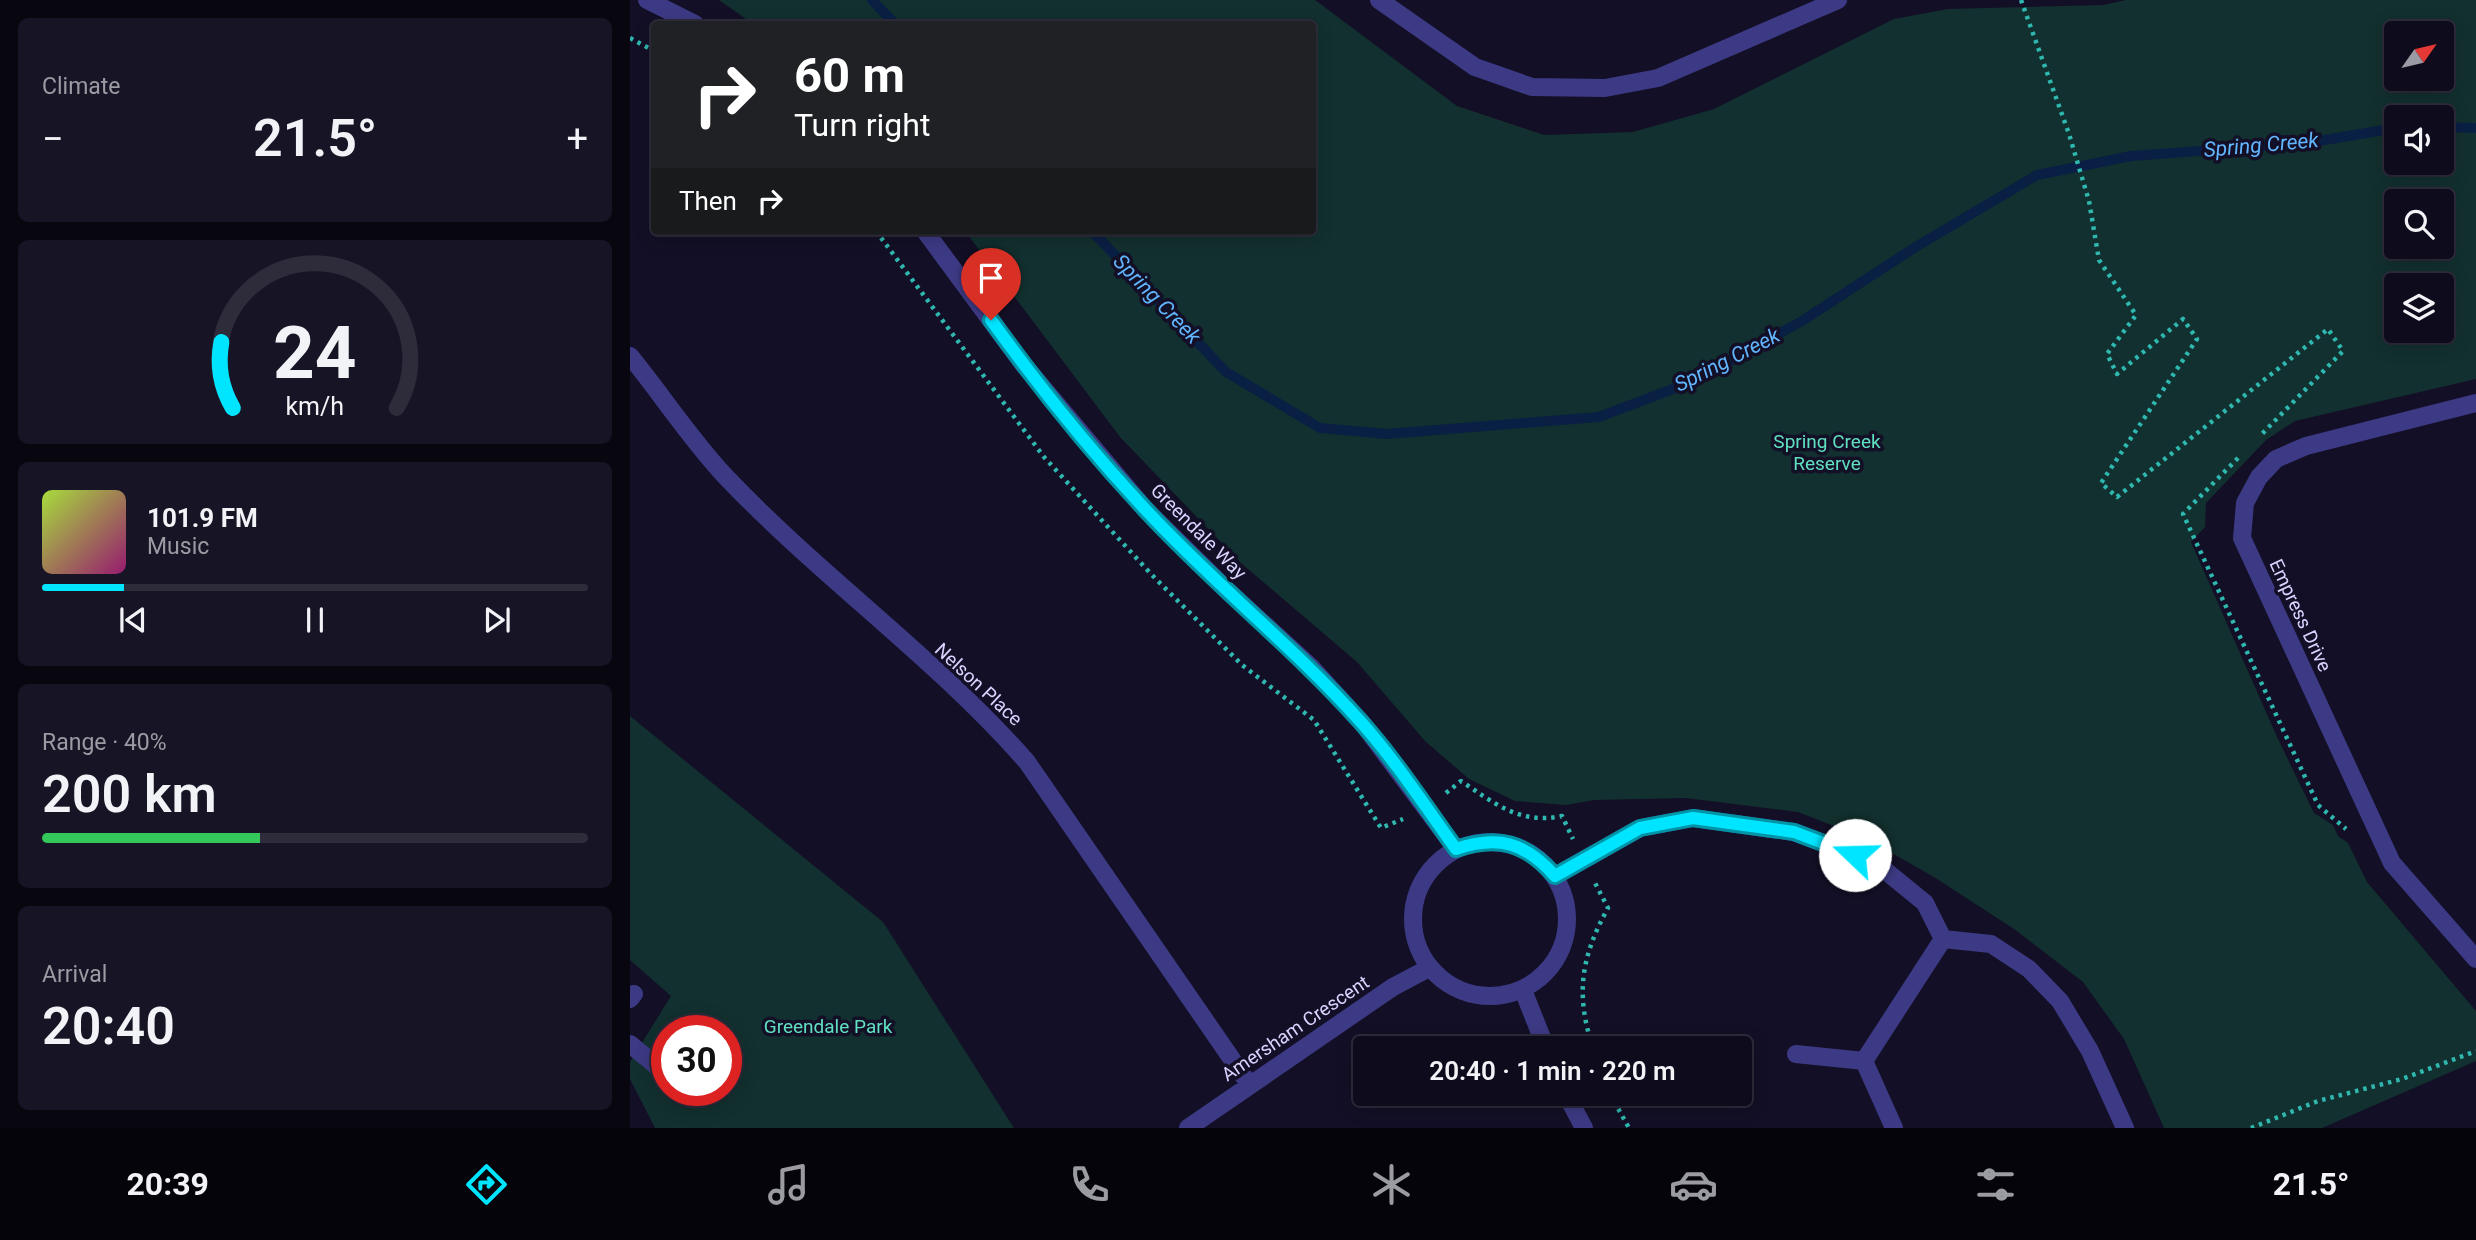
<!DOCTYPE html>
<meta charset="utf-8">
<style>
body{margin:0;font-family:Roboto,sans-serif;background:#171425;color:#f1f3f6;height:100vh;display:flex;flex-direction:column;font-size:26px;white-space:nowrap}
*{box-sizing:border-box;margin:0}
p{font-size:23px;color:#9b9ba3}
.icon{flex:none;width:38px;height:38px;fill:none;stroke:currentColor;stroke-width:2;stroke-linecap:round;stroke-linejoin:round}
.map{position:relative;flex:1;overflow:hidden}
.side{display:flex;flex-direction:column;gap:18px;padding:18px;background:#08060f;width:630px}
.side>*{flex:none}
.guide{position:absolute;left:21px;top:21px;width:665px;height:214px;border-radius:7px;box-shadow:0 4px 18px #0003,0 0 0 2px #2e2b3b;background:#202124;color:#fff;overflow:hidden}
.needle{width:46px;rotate:56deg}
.controls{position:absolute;left:1754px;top:21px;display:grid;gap:14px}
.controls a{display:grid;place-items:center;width:70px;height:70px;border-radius:7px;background:#0e0b1c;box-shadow:0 4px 18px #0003,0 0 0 2px #2e2b3b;font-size:35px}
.speed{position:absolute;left:21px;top:1015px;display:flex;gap:14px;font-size:35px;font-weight:700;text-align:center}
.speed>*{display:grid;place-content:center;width:91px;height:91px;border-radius:50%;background:#0e0b1c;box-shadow:0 4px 18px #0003,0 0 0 2px #2e2b3b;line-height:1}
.speed .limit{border:10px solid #d22;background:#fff;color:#111}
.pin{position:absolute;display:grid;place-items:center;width:60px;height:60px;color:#fff;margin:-72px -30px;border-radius:50% 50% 50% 0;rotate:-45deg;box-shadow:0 0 7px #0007}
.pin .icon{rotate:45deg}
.me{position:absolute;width:77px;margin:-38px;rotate:291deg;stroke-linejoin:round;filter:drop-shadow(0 0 5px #0008)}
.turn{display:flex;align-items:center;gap:24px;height:147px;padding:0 28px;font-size:32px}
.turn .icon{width:91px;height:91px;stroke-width:2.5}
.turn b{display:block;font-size:49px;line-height:60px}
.then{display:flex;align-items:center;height:66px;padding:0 28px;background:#0003;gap:14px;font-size:26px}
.big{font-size:52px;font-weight:600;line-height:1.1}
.side .tile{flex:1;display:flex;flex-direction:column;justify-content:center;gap:10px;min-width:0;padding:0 24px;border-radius:10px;background:#171425}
.side .dial{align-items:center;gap:0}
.dial svg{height:182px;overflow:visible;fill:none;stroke:#2e2b3b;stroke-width:7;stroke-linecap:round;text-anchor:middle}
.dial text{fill:#f1f3f6;stroke:none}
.song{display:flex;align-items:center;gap:21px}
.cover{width:84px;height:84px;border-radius:10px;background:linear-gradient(135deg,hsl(80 70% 55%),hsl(320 70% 35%))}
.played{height:7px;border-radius:4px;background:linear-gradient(90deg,#00e5ff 15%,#2e2b3b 15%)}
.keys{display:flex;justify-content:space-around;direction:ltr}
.heat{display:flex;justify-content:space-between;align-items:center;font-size:38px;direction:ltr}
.charge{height:10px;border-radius:5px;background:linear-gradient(90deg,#34c759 40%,#2e2b3b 0)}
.trip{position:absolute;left:723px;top:1036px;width:399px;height:70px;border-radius:7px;background:#0e0b1c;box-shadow:0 4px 18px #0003,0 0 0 2px #2e2b3b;font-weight:600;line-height:70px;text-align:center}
.dock{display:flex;height:112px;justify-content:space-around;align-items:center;background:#06040b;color:#9b9ba3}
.dock .icon{width:49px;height:49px}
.dock .selected{color:#00e5ff}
.dock b{font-size:32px;color:#f1f3f6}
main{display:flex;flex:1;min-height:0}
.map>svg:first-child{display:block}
.green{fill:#12302f;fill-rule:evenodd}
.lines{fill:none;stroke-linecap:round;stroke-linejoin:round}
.stream{stroke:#0a1f44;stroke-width:10}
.path{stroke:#2fb8b0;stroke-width:4.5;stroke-dasharray:3.5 5;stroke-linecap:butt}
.minor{stroke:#3d3a85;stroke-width:18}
.route-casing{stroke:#0095a6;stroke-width:18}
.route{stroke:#00e5ff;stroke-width:12}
.labels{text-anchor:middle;stroke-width:7;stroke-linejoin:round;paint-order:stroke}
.park-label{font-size:19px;fill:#5fe0c0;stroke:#130f26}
.street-label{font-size:19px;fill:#d9d4ff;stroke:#130f26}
.water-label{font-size:21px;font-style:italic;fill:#62b6ff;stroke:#130f26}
</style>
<main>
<section class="side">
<div class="tile"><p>Climate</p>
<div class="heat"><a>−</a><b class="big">21.5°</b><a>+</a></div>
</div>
<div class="tile dial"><svg viewBox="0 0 100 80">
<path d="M14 69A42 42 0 1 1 86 69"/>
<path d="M14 69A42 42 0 0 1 9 40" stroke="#00e5ff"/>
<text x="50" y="56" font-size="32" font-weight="700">24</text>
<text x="50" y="72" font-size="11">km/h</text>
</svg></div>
<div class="tile">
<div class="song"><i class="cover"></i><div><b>101.9 FM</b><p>Music</p></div></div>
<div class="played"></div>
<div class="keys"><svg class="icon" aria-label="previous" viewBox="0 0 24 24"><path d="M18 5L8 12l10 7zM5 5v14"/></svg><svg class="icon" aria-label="pause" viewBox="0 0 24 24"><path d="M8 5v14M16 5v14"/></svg><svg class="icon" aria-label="next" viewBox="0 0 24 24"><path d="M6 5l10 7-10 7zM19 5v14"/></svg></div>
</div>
<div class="tile"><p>Range · 40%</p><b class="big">200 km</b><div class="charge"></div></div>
<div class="tile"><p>Arrival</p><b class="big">20:40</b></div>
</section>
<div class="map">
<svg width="1846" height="1128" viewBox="0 0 1846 1128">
<rect width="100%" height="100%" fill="#130f26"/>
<!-- green -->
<path class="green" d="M 89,0 L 685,0 L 827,106 L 914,135 L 1003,132 L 1084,109 L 1264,19 L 1318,9 L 1473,5 L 1496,0 L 1846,0 L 1846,379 L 1665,421 L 1636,440 L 1576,503 L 1575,527 L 1561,542 L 1647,737 L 1684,813 L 1703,825 L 1708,836 L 1718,843 L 1737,882 L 1846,1011 L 1846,1061 L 1692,1128 L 1534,1128 L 1494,1039 L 1453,982 L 1384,929 L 1304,877 L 1237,839 L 1168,812 L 1056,798 L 964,800 L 936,805 L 885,801 L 839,779 L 795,741 L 727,662 L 612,564 L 490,437 L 335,231 L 682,231 L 682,24 L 123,24 ZM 1766,33 L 1811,33 L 1811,79 L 1766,79 ZM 1766,117 L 1811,117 L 1811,163 L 1766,163 ZM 1766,201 L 1811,201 L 1811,247 L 1766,247 ZM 1766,285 L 1811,285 L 1811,331 L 1766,331 Z
M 0,716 L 253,922 L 384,1128 L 25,1128 L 0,1079 L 0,1062 L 41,996 L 0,960 ZM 37,1031 L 96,1031 L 96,1090 L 37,1090 Z"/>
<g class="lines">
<!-- stream -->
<path class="stream" d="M 242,0 L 265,24
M 1811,127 L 1846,128
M 462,231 L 596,372 L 690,428 L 757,434 L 969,417 L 1064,381 L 1172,321 L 1284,248 L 1407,175 L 1501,156 L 1677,143 L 1766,128"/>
<!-- path -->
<path class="path" d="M 1391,0 L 1439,134 L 1459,201 L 1469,260 L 1506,315 L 1477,354 L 1487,374 L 1553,319 L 1567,339 L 1471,483 L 1487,497 L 1698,329 L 1713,351 L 1629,437
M 0,38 L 24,51
M 246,231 L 414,457 L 521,574 L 612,665 L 684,720 L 751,828 L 773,819
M 1608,458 L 1553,514 L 1688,805 L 1716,829
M 816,793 L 831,781 C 864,803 890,825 932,816 L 943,839
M 963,1048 C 945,994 951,957 978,908 L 964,881
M 980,1094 L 999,1128
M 1621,1128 L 1688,1101 L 1772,1079 L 1846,1051"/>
<!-- minor -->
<path class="minor" d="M 17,0 L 65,24
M 749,0 L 845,67 L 902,87 L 975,88 L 1028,78 L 1208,0
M 295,231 L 393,364 L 515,509 L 599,592 L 682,668 L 733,724 L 826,849
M 0,356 C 32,395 61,440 96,477 C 191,577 306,658 397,762 L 619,1084
M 1846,403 L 1676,446 L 1646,459 L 1629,477 L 1615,503 L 1612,538 L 1762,863 L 1846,959
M783 919a77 77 0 1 1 154 0a77 77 0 1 1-154 0Z
M 925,876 L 1010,828 L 1063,818 L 1164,832 L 1246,863 L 1295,903 L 1313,939 L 1361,944 L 1399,969 L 1430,1001 L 1460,1051 L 1495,1128
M 893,990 L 916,1048
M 0,999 L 4,994
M 0,1044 L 35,1073
M 1166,1054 L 1234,1061 L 1264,1128
M 1234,1061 L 1313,939
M 936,1094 L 954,1128
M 558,1128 L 763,987 L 799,968"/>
</g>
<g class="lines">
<defs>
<path id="route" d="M 361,320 C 408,385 460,450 515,509 C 583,583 663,646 730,721 C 765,760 795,806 826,849 C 868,835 895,842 925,876 L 1010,828 L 1063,818 L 1164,832 L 1225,855"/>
</defs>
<!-- route casing -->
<use href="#route" class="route-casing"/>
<!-- route -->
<use href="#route" class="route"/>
</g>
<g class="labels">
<!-- park labels -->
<g class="park-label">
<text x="1197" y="448">Spring Creek<tspan x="1197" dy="22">Reserve</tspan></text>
<text x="198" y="1033">Greendale Park</text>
</g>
<!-- street labels -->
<g class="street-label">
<text transform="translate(569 531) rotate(45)" y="7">Greendale Way</text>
<text transform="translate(1671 615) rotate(65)" y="7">Empress Drive</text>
<text transform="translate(349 684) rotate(43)" y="7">Nelson Place</text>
<text transform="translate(665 1028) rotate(-34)" y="7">Amersham Crescent</text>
</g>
<!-- water labels -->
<g class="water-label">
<text transform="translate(1631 145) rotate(-5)" y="7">Spring Creek</text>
<text transform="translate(527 299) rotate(46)" y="7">Spring Creek</text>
<text transform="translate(1097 360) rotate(-27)" y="7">Spring Creek</text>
</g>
</g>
</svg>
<div class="controls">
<a><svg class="needle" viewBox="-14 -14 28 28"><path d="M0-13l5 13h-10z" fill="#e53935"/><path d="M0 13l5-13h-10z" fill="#9b9ba3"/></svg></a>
<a><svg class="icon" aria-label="sound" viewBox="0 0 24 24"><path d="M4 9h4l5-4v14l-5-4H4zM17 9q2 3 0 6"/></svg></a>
<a><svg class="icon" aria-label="search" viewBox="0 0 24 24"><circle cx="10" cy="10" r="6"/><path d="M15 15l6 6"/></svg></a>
<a><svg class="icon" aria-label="layers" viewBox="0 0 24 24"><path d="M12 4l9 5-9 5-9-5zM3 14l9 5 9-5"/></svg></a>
</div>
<div class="speed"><div class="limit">30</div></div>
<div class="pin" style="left:361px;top:320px;background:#d93025"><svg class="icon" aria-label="arrive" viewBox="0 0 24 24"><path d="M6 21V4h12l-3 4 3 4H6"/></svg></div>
<svg class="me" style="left:1225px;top:855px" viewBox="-20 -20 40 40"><circle r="19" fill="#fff"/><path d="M0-13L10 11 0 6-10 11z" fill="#00e5ff"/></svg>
<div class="trip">20:40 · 1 min · 220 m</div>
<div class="guide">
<div class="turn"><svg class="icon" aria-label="right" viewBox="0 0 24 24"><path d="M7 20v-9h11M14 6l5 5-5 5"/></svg><div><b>60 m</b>Turn right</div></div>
<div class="then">Then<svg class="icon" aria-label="right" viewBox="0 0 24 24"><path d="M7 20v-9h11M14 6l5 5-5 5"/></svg></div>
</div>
</div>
</main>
<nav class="dock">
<b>20:39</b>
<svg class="icon selected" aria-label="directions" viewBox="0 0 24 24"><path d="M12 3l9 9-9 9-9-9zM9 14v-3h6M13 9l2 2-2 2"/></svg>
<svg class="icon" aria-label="music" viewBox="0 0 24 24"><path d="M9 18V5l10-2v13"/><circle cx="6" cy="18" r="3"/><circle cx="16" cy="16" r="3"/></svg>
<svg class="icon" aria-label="phone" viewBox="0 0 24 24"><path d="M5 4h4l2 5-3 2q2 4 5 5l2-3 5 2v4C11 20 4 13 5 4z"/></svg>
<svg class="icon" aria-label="climate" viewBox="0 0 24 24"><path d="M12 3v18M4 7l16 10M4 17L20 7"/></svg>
<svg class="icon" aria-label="car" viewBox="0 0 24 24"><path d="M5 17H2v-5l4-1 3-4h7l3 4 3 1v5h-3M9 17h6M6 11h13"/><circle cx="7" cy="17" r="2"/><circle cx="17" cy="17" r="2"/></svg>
<svg class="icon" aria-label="filters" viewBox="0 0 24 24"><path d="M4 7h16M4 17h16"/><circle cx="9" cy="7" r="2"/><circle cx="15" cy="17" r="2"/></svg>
<b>21.5°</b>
</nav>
